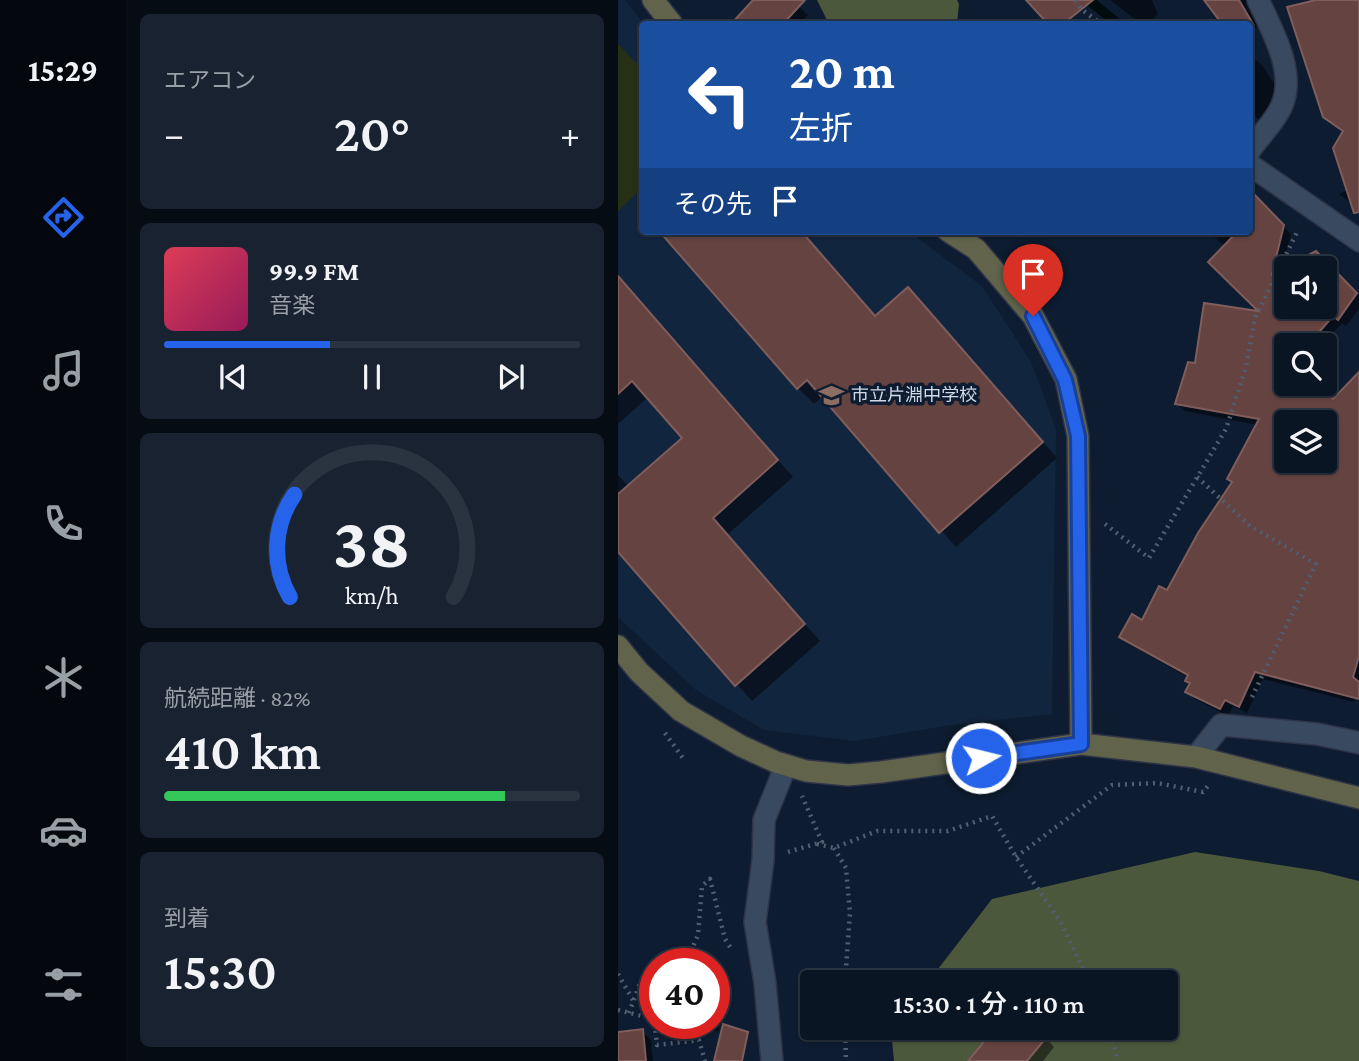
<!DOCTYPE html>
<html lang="ja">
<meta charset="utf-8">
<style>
body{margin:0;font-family:"Crimson Pro","Noto Sans JP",serif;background:#182231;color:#f1f3f6;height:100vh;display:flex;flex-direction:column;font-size:26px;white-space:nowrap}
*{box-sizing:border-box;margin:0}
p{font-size:23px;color:#999fa6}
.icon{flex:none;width:38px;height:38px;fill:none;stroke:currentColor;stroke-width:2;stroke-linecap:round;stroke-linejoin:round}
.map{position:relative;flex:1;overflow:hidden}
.sheet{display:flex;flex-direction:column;gap:14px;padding:14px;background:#060c14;width:492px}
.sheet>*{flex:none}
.hud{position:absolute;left:21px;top:21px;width:614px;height:214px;border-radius:7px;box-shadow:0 2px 5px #0004,0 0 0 2px #2a3441;background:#1a4fa0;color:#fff;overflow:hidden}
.controls{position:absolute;left:656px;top:256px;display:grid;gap:14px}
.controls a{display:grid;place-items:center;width:63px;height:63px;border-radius:7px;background:#0a1524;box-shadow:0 2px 5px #0004,0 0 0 2px #2a3441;font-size:35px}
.speed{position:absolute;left:21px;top:948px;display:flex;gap:14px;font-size:35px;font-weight:700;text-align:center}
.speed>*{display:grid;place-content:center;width:91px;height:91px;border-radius:50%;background:#0a1524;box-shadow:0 2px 5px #0004,0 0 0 2px #2a3441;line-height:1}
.speed .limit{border:10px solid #d22;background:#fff;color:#111}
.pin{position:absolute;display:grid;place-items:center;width:60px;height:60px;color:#fff;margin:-72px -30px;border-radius:50% 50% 50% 0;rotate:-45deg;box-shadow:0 0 7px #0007}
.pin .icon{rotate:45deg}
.me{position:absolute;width:77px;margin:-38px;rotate:82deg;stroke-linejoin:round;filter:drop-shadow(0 0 5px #0008)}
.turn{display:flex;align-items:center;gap:24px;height:147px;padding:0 35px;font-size:32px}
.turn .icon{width:91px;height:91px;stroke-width:2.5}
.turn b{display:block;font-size:49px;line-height:60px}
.then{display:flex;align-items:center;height:66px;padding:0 35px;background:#0003;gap:14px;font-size:26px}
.big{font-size:52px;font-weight:600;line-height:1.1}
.sheet .tile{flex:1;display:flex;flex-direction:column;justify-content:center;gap:10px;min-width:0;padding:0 24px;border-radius:10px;background:#182231}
.sheet .dial{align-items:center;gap:0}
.dial svg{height:182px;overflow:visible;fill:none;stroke:#2a3441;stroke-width:7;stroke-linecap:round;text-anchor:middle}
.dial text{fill:#f1f3f6;stroke:none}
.song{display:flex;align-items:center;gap:21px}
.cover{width:84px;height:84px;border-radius:10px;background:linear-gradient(135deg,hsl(350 70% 55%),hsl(330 70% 35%))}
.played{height:7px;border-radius:4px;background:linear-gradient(90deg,#2563eb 40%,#2a3441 40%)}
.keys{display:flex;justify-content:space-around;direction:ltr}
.heat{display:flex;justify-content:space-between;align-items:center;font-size:38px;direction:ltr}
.charge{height:10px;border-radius:5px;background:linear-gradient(90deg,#34c759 82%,#2a3441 0)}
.trip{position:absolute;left:182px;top:970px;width:378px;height:70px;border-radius:7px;background:#0a1524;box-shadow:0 2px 5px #0004,0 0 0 2px #2a3441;font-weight:600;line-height:70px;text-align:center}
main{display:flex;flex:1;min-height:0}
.dock{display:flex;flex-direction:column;width:126px;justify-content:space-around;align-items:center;background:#04080e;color:#999fa6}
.dock .icon{width:49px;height:49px}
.dock .selected{color:#2563eb}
.dock b{font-size:32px;color:#f1f3f6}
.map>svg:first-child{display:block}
.built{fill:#12253f}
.green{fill:#253015}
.forest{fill:#4b583c}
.shadow{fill:#0007;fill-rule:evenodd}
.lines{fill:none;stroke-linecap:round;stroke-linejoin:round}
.stream{stroke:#000b0e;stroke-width:10}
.building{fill:#654341;stroke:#7f5d5b;stroke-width:2;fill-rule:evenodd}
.street-casing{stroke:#2e3445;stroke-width:24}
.secondary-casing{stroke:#2e3445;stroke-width:24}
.path{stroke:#525f71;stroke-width:4.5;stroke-dasharray:2 5;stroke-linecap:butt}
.street{stroke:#394960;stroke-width:21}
.secondary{stroke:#62634b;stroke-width:21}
.route-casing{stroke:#184099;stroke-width:18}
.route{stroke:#2563eb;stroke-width:12}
.labels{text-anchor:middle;stroke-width:7;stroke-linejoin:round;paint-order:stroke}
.poi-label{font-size:18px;fill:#cfd9e7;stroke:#0d1c30;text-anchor:start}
</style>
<main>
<nav class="dock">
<b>15:29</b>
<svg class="icon selected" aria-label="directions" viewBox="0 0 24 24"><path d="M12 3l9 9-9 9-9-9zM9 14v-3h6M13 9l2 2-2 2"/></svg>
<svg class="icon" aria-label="music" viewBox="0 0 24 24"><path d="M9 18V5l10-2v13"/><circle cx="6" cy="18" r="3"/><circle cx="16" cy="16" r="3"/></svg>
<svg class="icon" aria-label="phone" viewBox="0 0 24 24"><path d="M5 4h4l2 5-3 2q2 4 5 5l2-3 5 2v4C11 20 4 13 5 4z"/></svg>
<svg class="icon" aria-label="climate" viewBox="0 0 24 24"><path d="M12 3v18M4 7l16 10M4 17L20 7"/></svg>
<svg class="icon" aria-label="car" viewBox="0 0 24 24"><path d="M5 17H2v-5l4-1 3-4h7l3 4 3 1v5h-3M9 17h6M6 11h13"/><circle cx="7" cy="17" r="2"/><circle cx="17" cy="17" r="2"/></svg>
<svg class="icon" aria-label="filters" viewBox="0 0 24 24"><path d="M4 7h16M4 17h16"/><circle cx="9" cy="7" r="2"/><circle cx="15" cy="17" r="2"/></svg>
</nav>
<section class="sheet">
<div class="tile"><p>エアコン</p>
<div class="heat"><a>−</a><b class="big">20°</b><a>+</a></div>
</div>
<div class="tile">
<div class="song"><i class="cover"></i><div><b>99.9 FM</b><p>音楽</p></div></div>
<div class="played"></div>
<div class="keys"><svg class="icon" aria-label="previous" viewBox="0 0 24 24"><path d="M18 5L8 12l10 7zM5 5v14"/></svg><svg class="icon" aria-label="pause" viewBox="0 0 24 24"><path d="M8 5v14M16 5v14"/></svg><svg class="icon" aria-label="next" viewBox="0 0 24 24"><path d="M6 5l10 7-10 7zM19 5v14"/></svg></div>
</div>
<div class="tile dial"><svg viewBox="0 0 100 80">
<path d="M14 69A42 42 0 1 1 86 69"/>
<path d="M14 69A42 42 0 0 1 16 24" stroke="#2563eb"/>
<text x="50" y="56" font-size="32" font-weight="700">38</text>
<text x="50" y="72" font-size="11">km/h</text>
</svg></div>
<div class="tile"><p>航続距離 · 82%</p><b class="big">410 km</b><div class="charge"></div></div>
<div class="tile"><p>到着</p><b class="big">15:30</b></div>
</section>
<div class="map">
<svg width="742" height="1061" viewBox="0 0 742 1061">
<rect width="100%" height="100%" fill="#0d1c30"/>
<!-- built -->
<path class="built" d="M 0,0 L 7,0 L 26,24 L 24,231 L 290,231 L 364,286 L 413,362 L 438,429 L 434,714 L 333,725 L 237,741 L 146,730 L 78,690 L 0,617 Z"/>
<!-- green -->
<path class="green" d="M 0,44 L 24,69 L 24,188 L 0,211 Z"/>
<!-- forest -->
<path class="forest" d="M 199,0 L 339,0 L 341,4 L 339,24 L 211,24 Z
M 577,852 L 701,871 L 741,881 L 741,1061 L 276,1061 L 273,1030 L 275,1027 L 548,1027 L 548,982 L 310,982 L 374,899 Z"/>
<!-- shadow -->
<path class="shadow" d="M 137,0 L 174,0 L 190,15 L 182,24 L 129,24 L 122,17 Z
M 492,0 L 534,0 L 540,14 L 532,24 L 523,24 Z
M 588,0 L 638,0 L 640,25 L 632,33 L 632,24 L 606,24 Z
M 705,0 L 742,0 L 742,116 L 732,131 L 742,137 L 742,210 L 721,194 L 730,190 L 726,133 L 707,116 Z
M 632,55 L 644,65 L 661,91 L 661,95 L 642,120 L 632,113 Z
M 632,194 L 673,234 L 664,270 L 668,268 L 668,306 L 707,306 L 707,268 L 698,253 L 742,297 L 742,308 L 728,326 L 724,323 L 704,345 L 668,345 L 668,383 L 716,402 L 742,374 L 742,686 L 736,702 L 645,679 L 629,713 L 615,706 L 610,716 L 577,699 L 570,691 L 573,685 L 569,681 L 571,678 L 511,644 L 503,637 L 525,622 L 549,592 L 616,483 L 640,425 L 567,411 L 559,403 L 579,365 L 645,314 L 608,246 L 588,231 L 632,231 ZM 668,422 L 707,422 L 707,460 L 668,460 Z
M 47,231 L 183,231 L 258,317 L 306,305 L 439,458 L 338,547 L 205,396 L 196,404 L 180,388 Z
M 0,292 L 22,302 L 175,477 L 109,535 L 202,641 L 134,701 L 0,550 L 0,475 L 11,487 L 66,438 L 30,397 L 0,424 Z
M 96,987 L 102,993 L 101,1031 L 65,1030 L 58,1024 L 96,1024 Z
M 24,1031 L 33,1040 L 35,1061 L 0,1061 L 0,1034 Z
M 428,1038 L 436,1047 L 425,1061 L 360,1061 Z"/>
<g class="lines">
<!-- stream -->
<path class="stream" d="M 471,0 L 500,24"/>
</g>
<!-- building -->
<path class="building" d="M 135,0 L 187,0 L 165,24 L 113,24 Z
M 408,0 L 475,0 L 445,24 L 430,24 Z
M 586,0 L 621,0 L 635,24 L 604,24 Z
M 698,0 L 741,0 L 741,212 L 736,213 L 715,148 L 725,131 L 705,117 L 669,7 Z
M 632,190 L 666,225 L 654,274 L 698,251 L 739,293 L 720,320 L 715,316 L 690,345 L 668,345 L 668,383 L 693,383 L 715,399 L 741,372 L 741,656 L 735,677 L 741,682 L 741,699 L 637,672 L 621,707 L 607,700 L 602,709 L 567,692 L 572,683 L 567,681 L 570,675 L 501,637 L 514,614 L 524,620 L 541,586 L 549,590 L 580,533 L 614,482 L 609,479 L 641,419 L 557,404 L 570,362 L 577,363 L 586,303 L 640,311 L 590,262 L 620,231 L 632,231 ZM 668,268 L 707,268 L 707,306 L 668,306 ZM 668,422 L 707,422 L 707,460 L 668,460 Z
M 41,231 L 183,231 L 257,316 L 290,287 L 425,442 L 321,533 L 189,380 L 179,389 Z
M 0,276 L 160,460 L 95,518 L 187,624 L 117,686 L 0,552 L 0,494 L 64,438 L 14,381 L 0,394 Z
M 105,1024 L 130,1032 L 124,1061 L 96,1061 Z
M 378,1027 L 437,1027 L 409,1061 L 350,1061 Z
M 25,1029 L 28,1061 L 0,1061 L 0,1032 Z"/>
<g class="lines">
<defs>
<path id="street" d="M 632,150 C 641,137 659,119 664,105 C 678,72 654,30 640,0
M 632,165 L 742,241
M 578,757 L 603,725 L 699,734 L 742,743
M 154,1061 L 147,983 L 137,922 L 145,860 L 146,820 L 168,765"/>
<path id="secondary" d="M 35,0 L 54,24
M 330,231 L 358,249 L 415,316 L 448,379 L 460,436 L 463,744
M 0,646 L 21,672 L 63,711 L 123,746 L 158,762 L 188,771 L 230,775 L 263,772 L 463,744 L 578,757 L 742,798"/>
</defs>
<!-- street casing -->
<use href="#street" class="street-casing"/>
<!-- secondary casing -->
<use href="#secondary" class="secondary-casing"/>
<!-- path -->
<path class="path" d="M 458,0 L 463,9 L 483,24
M 579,477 L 632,526 L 698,564 L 632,701
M 487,524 L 531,558 L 608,429 L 628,367 L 637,318 L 680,230
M 47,733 L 67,761
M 199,844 L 216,848 L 259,831 L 330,831 L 374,816 L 398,857 L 442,921 L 472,982
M 216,848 L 228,868 L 232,913 L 227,982
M 170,852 L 204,842 L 184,796
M 398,857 L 494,785 L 539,783 L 585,792 L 590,786
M 57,964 L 71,956 L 80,935 L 84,886 L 92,879 L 107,939 L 114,950
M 0,974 L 16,1002
M 0,1010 L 36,1019 L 39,1045 L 81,1040 L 87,1061
M 11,1013 L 22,983 L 37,975
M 227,1027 L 228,1061
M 491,1027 L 500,1061"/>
<!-- street -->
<use href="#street" class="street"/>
<!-- secondary -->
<use href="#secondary" class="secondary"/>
</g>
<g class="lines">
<defs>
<path id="route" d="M 363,758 L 463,744 L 460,436 L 447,380 L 415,316"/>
</defs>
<!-- route casing -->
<use href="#route" class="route-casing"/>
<!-- route -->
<use href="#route" class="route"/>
</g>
<!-- icons -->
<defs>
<symbol id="school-bare" viewBox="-9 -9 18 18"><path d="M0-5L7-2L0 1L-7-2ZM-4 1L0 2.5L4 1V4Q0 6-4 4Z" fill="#8d6e63" stroke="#0d1c30" stroke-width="2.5" paint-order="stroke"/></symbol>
</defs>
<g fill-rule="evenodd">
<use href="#school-bare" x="196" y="378" width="35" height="35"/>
</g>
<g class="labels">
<!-- poi labels -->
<g class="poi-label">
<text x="233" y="401">市立片淵中学校</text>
</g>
</g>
</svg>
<div class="controls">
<a><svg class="icon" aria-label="sound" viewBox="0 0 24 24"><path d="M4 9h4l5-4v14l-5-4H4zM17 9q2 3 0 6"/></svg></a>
<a><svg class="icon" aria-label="search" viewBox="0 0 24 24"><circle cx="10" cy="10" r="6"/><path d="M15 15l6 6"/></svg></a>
<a><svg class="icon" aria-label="layers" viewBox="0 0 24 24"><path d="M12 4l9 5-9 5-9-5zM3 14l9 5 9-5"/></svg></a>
</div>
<div class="speed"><div class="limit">40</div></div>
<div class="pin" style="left:415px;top:316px;background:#d93025"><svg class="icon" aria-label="arrive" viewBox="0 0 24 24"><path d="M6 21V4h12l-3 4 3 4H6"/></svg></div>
<svg class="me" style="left:363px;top:758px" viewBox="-20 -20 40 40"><circle r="17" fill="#2563eb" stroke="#fff" stroke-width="3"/><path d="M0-11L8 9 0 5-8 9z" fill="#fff"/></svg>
<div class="trip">15:30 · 1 分 · 110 m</div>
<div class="hud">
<div class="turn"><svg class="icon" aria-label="left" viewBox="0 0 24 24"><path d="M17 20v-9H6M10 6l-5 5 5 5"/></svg><div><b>20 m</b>左折</div></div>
<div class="then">その先<svg class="icon" aria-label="arrive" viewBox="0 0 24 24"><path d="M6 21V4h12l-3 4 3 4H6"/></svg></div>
</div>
</div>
</main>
